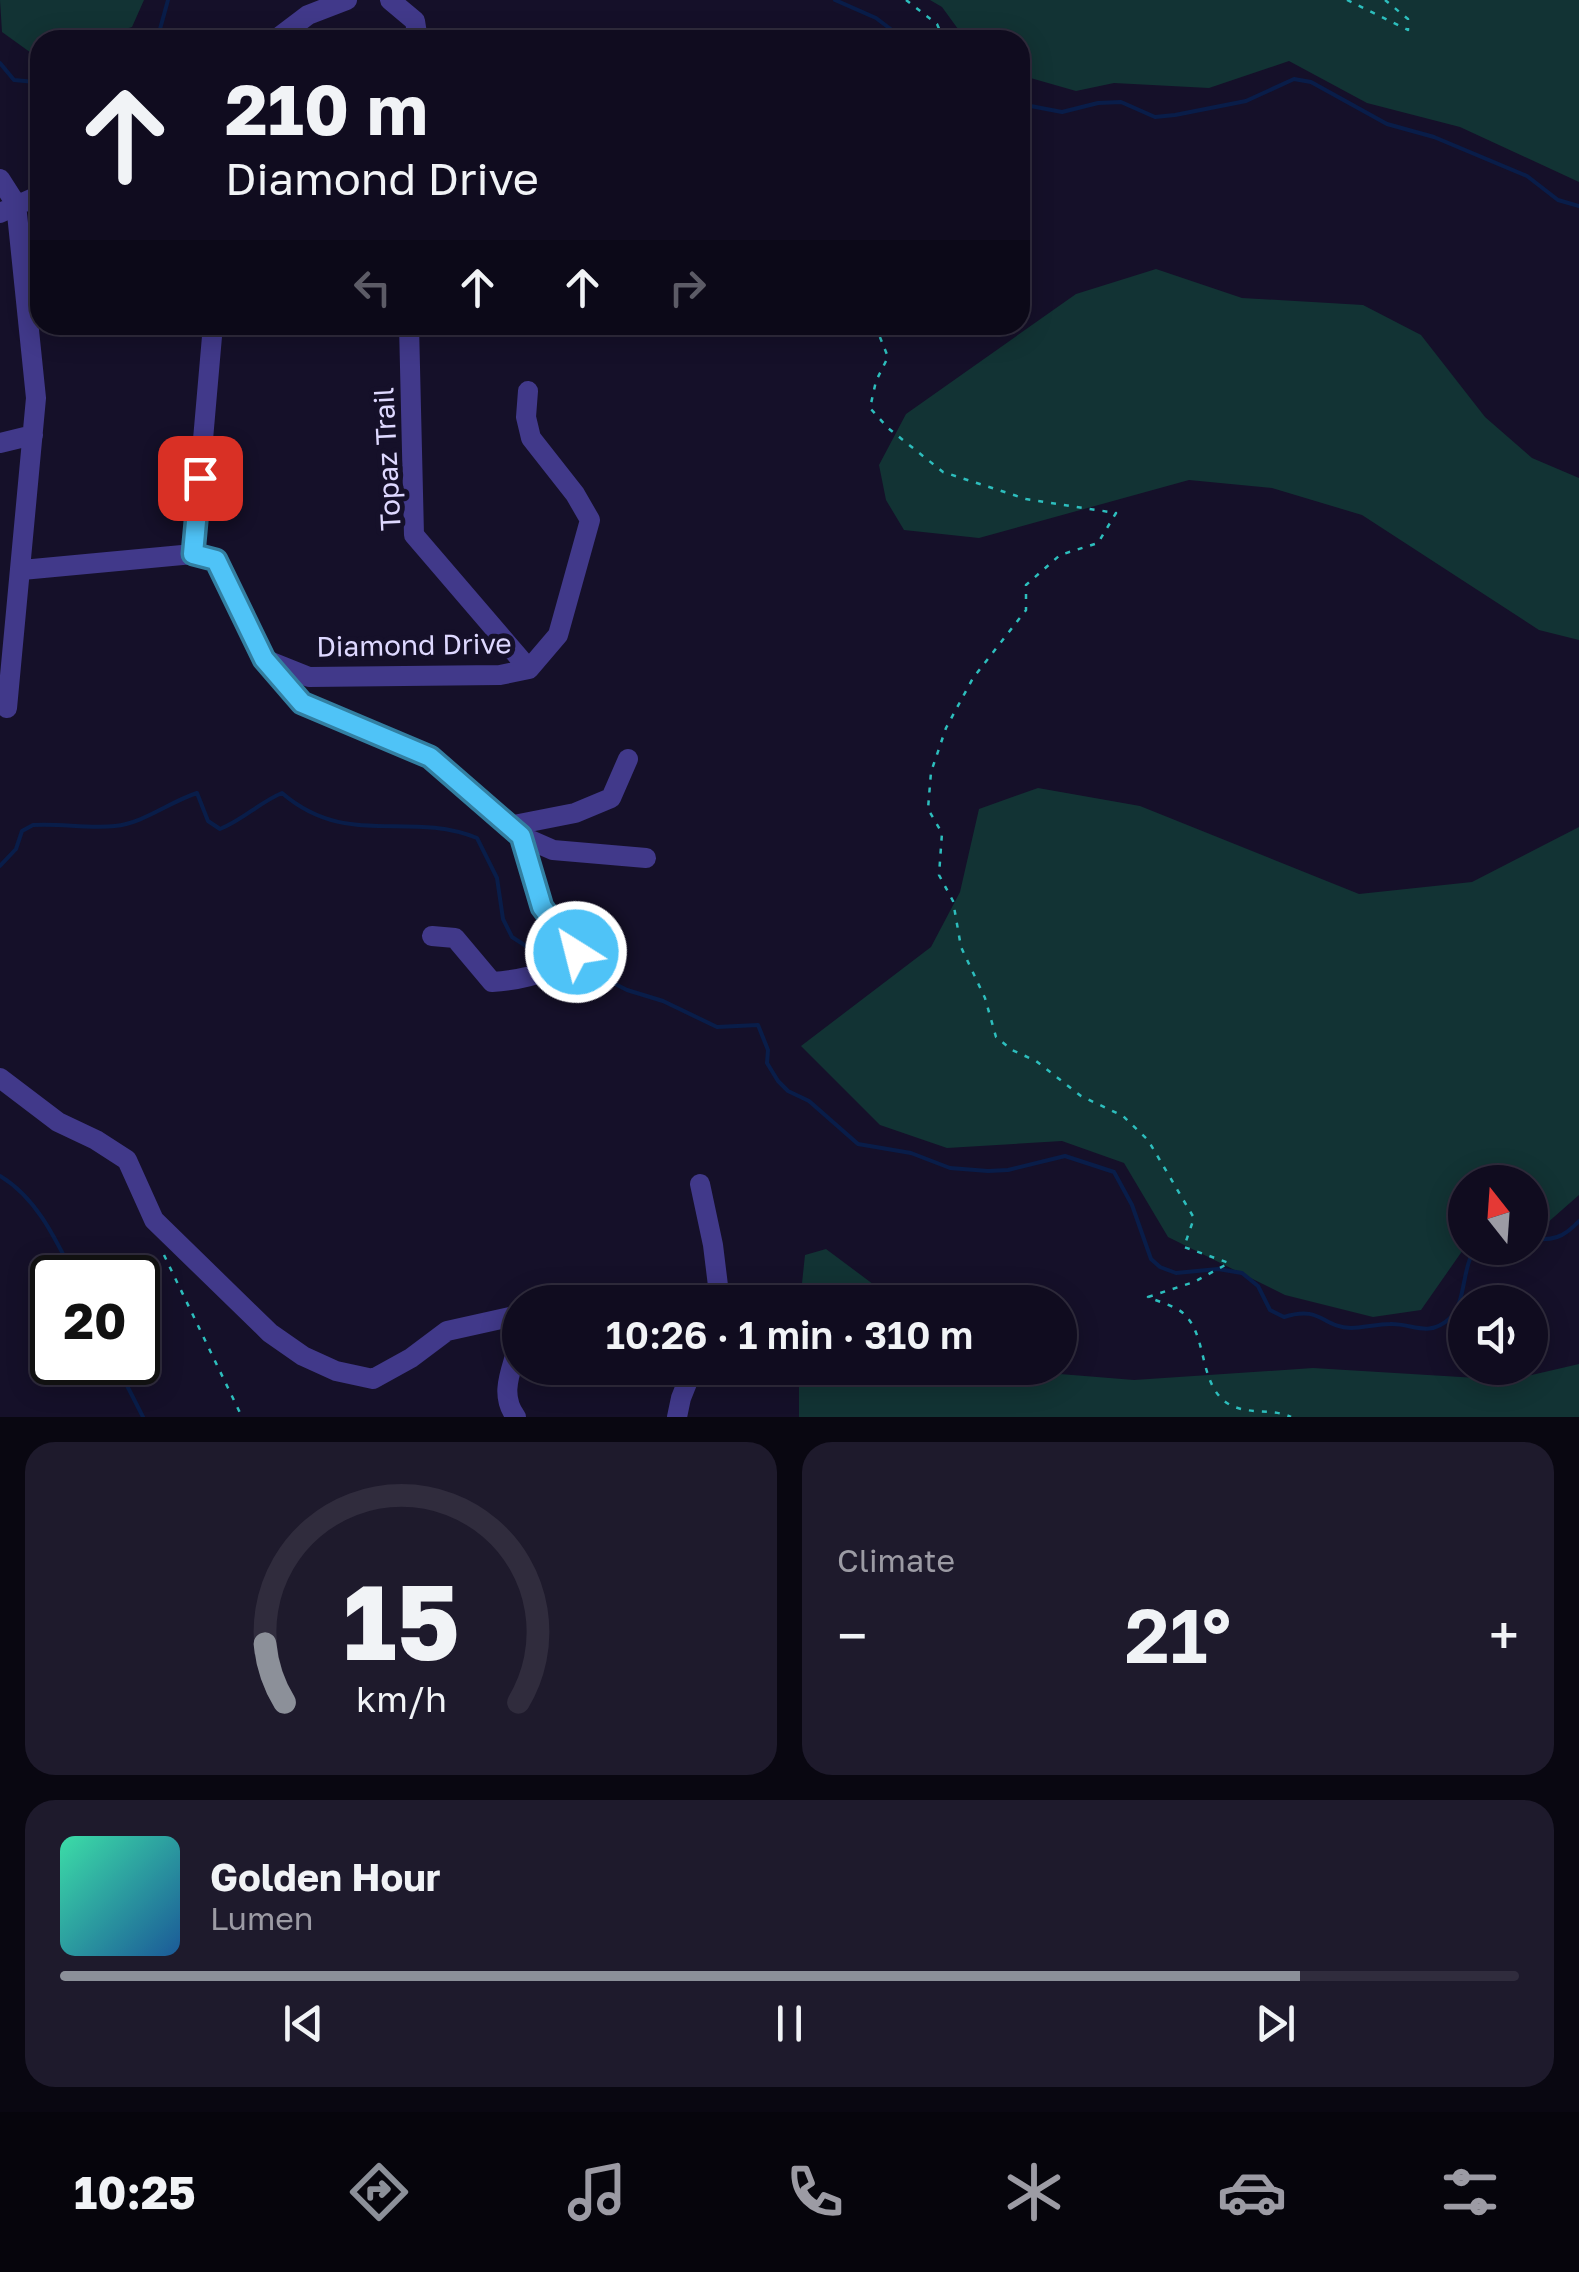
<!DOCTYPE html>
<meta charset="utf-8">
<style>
body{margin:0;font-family:"Golos Text",sans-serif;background:#1e1a2c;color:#f1f3f6;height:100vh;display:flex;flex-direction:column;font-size:38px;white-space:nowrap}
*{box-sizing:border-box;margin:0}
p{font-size:32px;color:#9c9ba4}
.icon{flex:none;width:55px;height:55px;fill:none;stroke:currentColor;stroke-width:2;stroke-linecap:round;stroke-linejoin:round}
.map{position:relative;height:1417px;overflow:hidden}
.side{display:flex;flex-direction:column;gap:25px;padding:25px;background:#090711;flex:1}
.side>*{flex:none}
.guide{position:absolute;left:30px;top:30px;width:1000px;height:305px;border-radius:30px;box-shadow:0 5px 25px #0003,0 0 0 2px #302c3d;background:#100c1f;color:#f1f3f6;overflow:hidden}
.needle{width:65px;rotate:343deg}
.tools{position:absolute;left:1448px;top:1165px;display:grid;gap:20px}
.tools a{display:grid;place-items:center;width:100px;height:100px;border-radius:50%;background:#100c1f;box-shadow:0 5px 25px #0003,0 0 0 2px #302c3d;font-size:50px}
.speed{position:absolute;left:30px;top:1255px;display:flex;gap:20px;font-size:50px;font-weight:700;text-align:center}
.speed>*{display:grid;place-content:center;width:130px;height:130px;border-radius:50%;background:#100c1f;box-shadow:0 5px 25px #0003,0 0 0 2px #302c3d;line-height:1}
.speed .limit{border:5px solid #111;border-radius:15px;background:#fff;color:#111}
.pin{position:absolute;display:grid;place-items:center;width:85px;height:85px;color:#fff;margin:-42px;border-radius:20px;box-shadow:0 5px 15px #0006}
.me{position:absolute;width:110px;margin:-55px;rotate:324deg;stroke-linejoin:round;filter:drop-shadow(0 0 8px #0008)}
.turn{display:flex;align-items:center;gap:35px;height:210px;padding:0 30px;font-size:45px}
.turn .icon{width:130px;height:130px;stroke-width:2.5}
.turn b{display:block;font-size:70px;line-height:85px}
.lanes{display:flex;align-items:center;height:95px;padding:0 30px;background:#0003;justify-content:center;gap:50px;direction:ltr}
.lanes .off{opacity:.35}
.big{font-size:75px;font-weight:600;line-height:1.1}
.side .card{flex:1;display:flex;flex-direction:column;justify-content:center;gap:15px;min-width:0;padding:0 35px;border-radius:30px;background:#1e1a2c}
.side .dial{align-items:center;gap:0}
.dial svg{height:260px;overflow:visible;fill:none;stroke:#302c3d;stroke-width:7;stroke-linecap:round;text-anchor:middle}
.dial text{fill:#f1f3f6;stroke:none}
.song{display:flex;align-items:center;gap:30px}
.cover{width:120px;height:120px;border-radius:15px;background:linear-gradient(135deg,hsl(160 70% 55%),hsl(210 70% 35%))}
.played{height:10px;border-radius:5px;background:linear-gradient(90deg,#8c9099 85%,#302c3d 85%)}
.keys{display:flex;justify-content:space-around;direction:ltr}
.heat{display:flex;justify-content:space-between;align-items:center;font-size:55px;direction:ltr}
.side .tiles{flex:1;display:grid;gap:25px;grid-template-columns:1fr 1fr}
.card:last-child{grid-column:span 2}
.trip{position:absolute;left:502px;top:1285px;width:575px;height:100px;border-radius:50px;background:#100c1f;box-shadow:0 5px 25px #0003,0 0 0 2px #302c3d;font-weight:600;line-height:100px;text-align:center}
.dock{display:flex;height:160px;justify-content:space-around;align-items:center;background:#06050c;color:#9c9ba4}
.dock .icon{width:70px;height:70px}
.dock .active{color:#8c9099}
.dock b{font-size:45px;color:#f1f3f6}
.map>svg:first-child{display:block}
.green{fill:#123334}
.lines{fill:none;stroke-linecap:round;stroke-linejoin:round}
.stream{stroke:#091d49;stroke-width:4}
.path{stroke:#2dbebd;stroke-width:2.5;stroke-dasharray:5 8;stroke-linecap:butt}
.minor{stroke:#41398a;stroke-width:20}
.route-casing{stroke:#337fa1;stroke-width:25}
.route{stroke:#4fc3f7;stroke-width:18}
.labels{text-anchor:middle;stroke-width:10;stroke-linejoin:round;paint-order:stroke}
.street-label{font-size:28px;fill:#ded8ff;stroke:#151029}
</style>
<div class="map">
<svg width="1579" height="1417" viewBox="0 0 1579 1417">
<rect width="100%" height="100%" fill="#151029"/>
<!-- green -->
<path class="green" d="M 0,0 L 144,0 L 132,27 L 90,40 L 40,40 L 40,53 L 34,55 L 2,32 Z
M 930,0 L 1579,0 L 1579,182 L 1460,127 L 1367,103 L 1289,61 L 1209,88 L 1114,83 L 1076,91 L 1020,75 L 1020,40 L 966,40 L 942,7 Z
M 1156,269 L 1242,298 L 1363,305 L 1421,335 L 1485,417 L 1532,458 L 1579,478 L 1579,640 L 1539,630 L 1362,515 L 1272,488 L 1189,480 L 979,538 L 904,530 L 886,500 L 879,465 L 906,414 L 1076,294 Z
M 1038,788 L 1140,806 L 1359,894 L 1472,882 L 1579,827 L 1579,1195 L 1546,1224 L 1530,1226 L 1530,1182 L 1465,1182 L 1465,1247 L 1421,1310 L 1373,1317 L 1285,1295 L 1168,1237 L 1124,1163 L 1062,1141 L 947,1148 L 880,1125 L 801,1046 L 931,947 L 960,892 L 979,809 Z
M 826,1249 L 897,1302 L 800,1302 L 805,1255 Z
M 1579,1364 L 1579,1417 L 799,1417 L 799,1368 L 1015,1368 L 1023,1371 L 1134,1380 L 1313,1368 L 1510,1380 Z"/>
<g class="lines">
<!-- stream -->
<path class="stream" d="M 835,0 L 876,18 L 905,40
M 157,40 L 168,0
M 0,63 L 14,80 L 35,82 L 40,79
M 1020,104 L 1062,112 L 1098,103 L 1121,102 L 1155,117 L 1175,115 L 1246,101 L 1294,79 L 1311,82 L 1387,124 L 1434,137 L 1527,176 L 1558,200 L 1579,206
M 0,866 L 16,849 L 22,831 L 33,825 C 60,823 88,829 115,826 C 144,823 169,802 197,793 L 208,821 L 220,829 C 243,820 260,802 282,793 C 347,849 407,810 477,838 L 497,878 L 503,919 L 512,937 L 526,946 L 558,958
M 576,964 L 627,990 L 663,1001 L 717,1027 L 758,1025 L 768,1050 L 767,1063 L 778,1081 L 788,1091 L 809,1101 L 858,1144 L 911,1153 L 950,1168 L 988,1171 L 1008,1170 L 1065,1156 L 1114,1172 L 1132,1205 L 1151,1259 L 1160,1267 L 1176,1273 L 1218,1269 L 1242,1273 L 1258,1286 L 1270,1310 L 1284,1317 C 1321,1305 1322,1327 1351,1328 C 1363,1328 1377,1324 1390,1324 C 1412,1323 1428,1338 1449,1319 C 1467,1303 1461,1267 1476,1248
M 0,1176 C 37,1198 56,1240 75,1278
M 1530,1238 C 1552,1242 1564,1237 1579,1221
M 115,1362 L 143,1417"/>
<!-- path -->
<path class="path" d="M 906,0 L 937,24 L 944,40
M 1347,0 L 1408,30 L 1408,19 L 1385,0
M 875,325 L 888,357 L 876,381 L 870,408 L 888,428 L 943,472 L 1026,499 L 1116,513 L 1098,543 L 1060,555 L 1026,585 L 1026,610 L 973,678 L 946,728 L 931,772 L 928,809 L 942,833 L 939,875 L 953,901 L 961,947 L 985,998 L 996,1037 L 1012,1050 L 1036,1061 L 1081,1096 L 1123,1116 L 1148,1140 L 1194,1218 L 1184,1247 L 1229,1263 L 1194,1282 L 1148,1297 C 1159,1302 1176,1306 1184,1314 C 1207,1336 1199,1378 1223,1400 C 1243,1417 1270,1407 1291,1417
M 164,1255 L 242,1417"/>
<!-- minor -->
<path class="minor" d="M 390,0 L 415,21 L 418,40
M 275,40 L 308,15 L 347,0
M 0,179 L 16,204 L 36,398 L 7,708
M 0,213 L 40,195
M 409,325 L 414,535 L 529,669
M 0,443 L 33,435
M 193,554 L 213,325
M 22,570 L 193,554 L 216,560 L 264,659 L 309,677 L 500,675 L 529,669 L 558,635 L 590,520 L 575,494 L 531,438 L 526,417 L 528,391
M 269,664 L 302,703 L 430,757 L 521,836 L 553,850 L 646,858
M 509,826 L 575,813 L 611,798 L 628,759
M 432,936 L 455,938 L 492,982 C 522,980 554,973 576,952 L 543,907 L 521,836
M 0,1078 L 58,1122 L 96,1140 L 127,1160 L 154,1220 L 270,1333 L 303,1356 L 336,1371 L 373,1379 L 411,1358 L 447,1331 L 514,1316 C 516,1322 518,1327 519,1332 C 521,1357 494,1388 516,1417
M 700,1184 L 713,1245 L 720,1302
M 677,1417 L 681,1398 L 693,1368"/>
</g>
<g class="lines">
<defs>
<path id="route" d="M 200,478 L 193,554 L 216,560 L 264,659 L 302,703 L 430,757 L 521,836 L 542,907 L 576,952"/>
</defs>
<!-- route casing -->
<use href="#route" class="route-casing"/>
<!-- route -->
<use href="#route" class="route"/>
</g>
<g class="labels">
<!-- street labels -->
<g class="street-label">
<text transform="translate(387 459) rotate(-93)" y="10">Topaz Trail</text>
<text transform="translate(414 645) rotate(-1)" y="10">Diamond Drive</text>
</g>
</g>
</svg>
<div class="tools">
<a><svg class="needle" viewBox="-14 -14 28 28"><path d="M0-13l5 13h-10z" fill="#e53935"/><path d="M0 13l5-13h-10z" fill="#9c9ba4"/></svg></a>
<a><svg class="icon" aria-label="sound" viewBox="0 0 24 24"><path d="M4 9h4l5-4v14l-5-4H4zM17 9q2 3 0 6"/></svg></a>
</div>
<div class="speed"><div class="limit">20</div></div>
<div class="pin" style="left:200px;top:478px;background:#d93025"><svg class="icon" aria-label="arrive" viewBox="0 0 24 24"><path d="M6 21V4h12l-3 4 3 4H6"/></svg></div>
<svg class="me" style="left:576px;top:952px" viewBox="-20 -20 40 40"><circle r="17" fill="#4fc3f7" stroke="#fff" stroke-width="3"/><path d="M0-11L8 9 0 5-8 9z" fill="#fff"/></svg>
<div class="trip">10:26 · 1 min · 310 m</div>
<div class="guide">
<div class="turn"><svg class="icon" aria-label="ahead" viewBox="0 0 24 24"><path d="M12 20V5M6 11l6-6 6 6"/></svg><div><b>210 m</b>Diamond Drive</div></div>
<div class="lanes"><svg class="icon off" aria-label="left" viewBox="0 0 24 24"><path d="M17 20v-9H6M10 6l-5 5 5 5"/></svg><svg class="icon" aria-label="ahead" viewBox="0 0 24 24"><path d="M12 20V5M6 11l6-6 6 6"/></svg><svg class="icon" aria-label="ahead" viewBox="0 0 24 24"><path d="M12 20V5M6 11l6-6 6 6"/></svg><svg class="icon off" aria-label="right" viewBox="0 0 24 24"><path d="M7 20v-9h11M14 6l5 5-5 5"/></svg></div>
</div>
</div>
<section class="side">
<div class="tiles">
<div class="card dial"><svg viewBox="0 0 100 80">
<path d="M14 69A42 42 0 1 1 86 69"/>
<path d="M14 69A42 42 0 0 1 8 51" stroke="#8c9099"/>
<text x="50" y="56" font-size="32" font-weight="700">15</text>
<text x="50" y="72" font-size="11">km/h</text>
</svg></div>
<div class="card"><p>Climate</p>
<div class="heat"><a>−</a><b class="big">21°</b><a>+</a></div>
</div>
<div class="card">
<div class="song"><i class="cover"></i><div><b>Golden Hour</b><p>Lumen</p></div></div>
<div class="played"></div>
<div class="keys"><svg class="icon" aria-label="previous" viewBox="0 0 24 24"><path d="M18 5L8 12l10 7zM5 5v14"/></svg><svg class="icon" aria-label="pause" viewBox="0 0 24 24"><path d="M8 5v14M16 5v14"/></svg><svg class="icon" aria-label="next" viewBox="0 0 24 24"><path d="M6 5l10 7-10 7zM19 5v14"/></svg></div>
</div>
</div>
</section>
<nav class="dock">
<b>10:25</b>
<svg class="icon active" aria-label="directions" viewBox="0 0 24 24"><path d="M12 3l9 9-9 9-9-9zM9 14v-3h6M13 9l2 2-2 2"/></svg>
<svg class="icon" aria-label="music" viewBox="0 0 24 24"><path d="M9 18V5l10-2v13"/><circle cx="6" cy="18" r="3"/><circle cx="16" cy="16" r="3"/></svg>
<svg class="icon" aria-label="phone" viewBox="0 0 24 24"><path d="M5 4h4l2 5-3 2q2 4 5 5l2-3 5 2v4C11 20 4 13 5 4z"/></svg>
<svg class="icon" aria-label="climate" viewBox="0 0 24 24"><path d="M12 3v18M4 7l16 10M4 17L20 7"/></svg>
<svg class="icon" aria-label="car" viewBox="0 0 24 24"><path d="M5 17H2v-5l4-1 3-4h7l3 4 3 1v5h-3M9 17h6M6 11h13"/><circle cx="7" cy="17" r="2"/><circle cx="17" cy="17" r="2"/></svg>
<svg class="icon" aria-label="filters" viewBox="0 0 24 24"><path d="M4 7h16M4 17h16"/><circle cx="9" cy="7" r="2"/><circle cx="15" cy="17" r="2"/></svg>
</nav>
